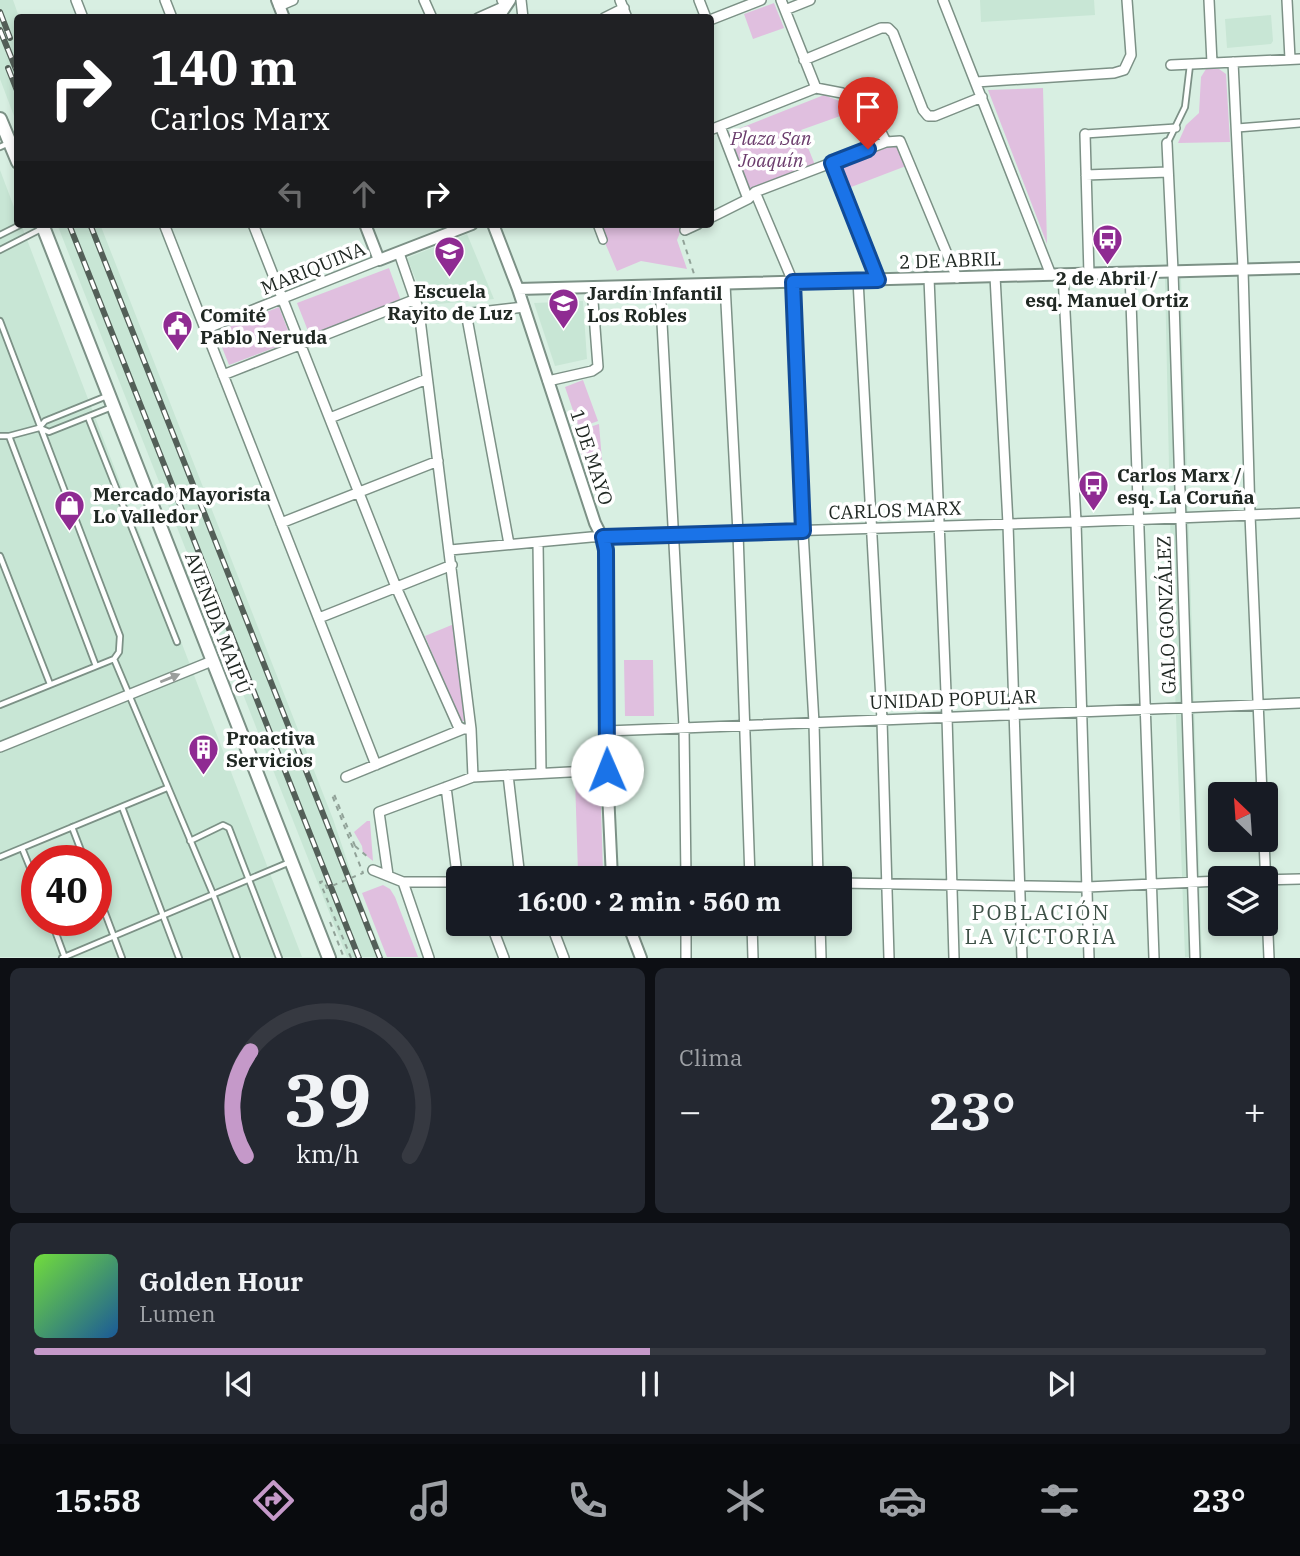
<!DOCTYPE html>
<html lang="es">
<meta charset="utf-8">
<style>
body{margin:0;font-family:"IBM Plex Serif",serif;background:#242831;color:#f1f3f6;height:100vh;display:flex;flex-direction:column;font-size:26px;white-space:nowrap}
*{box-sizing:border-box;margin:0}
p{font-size:23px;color:#9ea1a6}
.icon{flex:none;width:38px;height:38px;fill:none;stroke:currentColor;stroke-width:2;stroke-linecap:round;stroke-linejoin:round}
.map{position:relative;height:958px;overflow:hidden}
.side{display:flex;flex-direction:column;gap:10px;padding:10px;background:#0d0f14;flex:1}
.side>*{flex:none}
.hud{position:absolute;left:14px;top:14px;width:700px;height:214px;border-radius:7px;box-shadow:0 4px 10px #0003;background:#202124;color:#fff;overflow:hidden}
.needle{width:46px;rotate:335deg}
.controls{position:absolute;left:1208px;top:782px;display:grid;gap:14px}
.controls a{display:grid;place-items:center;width:70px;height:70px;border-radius:7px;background:#171b24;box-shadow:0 4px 10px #0003;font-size:35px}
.speed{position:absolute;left:21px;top:845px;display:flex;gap:14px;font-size:35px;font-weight:700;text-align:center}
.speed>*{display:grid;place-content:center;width:91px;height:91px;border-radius:50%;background:#171b24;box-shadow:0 4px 10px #0003;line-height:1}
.speed .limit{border:10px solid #d22;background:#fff;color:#111}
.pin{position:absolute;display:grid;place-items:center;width:60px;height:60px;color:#fff;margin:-72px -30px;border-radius:50% 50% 50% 0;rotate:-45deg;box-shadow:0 0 7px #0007}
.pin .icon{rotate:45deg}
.me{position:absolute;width:77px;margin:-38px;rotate:359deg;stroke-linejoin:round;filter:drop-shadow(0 0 5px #0008)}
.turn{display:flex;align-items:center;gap:24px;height:147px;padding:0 21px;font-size:32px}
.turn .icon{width:91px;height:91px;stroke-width:2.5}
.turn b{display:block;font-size:49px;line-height:60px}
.lanes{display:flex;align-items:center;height:66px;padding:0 21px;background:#0003;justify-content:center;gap:35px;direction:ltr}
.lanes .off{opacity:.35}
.big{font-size:52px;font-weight:700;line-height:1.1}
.side .tile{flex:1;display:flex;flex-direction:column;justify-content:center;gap:10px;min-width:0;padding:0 24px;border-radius:10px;background:#242831}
.side .dial{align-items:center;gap:0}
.dial svg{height:182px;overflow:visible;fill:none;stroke:#363941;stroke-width:7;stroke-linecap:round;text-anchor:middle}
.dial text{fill:#f1f3f6;stroke:none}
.song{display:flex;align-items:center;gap:21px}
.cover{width:84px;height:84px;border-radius:10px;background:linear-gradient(135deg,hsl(100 70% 55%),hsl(210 70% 35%))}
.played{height:7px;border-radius:4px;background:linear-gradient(90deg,#c599c9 50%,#363941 50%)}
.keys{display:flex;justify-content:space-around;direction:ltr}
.heat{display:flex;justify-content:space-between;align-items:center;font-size:38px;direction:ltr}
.side .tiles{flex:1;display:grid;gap:10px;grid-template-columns:1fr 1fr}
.tile:last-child{grid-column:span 2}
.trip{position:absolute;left:446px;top:866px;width:406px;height:70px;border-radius:7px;background:#171b24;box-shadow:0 4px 10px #0003;font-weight:700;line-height:70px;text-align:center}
.menu{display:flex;height:112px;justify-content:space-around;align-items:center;background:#090b0e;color:#9ea1a6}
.menu .icon{width:49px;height:49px}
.menu .current{color:#c599c9}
.menu b{font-size:32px;color:#f1f3f6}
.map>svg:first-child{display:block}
.built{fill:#c8e6d5;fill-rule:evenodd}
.green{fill:#e0bfdf}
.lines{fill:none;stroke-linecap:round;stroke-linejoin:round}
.service-casing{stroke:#7c9186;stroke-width:8}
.pedestrian-casing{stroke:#7c9186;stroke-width:10}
.minor-casing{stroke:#7c9186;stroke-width:12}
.tertiary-casing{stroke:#7c9186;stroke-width:14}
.secondary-casing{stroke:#7c9186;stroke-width:16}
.path{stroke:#91a298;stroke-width:2;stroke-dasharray:5 5;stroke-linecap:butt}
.service{stroke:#fff;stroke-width:4.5}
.pedestrian{stroke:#fff;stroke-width:7}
.minor{stroke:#fff;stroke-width:9}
.tertiary{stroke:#fff;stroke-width:10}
.secondary{stroke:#fff;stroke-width:12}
.rail-casing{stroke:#535f58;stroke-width:6}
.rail{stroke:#fff;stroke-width:3.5;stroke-dasharray:10;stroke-linecap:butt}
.path-bridge{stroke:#91a298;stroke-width:2;stroke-dasharray:5 5;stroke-linecap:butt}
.oneway{fill:#9b9e9c}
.route-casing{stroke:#114b97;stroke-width:18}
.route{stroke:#1a73e8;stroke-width:12}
.labels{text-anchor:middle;stroke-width:7;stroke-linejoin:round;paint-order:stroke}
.park-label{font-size:19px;font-style:italic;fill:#6b3c6c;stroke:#fff}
.street-label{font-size:19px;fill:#202823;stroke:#fff}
.poi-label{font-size:19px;font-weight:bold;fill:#202823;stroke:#fff;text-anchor:start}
.neighbourhood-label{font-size:21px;letter-spacing:2px;fill:#3e5147;stroke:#fff}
</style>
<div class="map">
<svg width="1300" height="958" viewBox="0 0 1300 958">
<rect width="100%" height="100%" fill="#d8efe2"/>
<!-- built -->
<path class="built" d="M 0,0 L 13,0 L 19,17 L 18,18 L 17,124 L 0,79 Z
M 980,0 L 1094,0 L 1095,15 L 981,22 Z
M 1271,15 L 1273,41 L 1271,44 L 1227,48 L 1225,19 Z
M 0,170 L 17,215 L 18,224 L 21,224 L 302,957 L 0,957 ZM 37,861 L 96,861 L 96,920 L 37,920 Z
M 57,224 L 100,224 L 333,819 L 358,893 L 384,957 L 347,957 Z
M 467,234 L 494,299 L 426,305 L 407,258 Z
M 1165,278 L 1181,278 L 1202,957 L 1185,957 L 1172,608 Z
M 583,301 L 587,359 L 555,366 L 534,303 Z"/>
<!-- green -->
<path class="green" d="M 774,3 L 784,28 L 753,39 L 744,14 Z
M 1206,69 L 1219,69 L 1226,74 L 1230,142 L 1178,143 L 1186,125 L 1199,113 L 1201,77 Z
M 1043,88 L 1047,244 L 988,90 Z
M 824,95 L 860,109 L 801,130 L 815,165 L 750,191 L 728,133 Z
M 896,139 L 906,166 L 846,189 L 836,163 Z
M 597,224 L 679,224 L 681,230 L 677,240 L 687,269 L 641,261 L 617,271 Z
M 389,268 L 401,301 L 310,336 L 297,303 Z
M 279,307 L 292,341 L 229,365 L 216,332 Z
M 583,380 L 598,421 L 579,428 L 565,387 Z
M 599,424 L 605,497 L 596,497 L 574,432 Z
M 454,624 L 464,721 L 460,721 L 425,636 Z
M 624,660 L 653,660 L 654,716 L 625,716 Z
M 600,777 L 603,873 L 578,873 L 575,778 Z
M 367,821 L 370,821 L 373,861 L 363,853 L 362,846 L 354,832 Z
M 383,885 L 390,889 L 395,897 L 418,957 L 387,957 L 362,893 Z"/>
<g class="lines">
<defs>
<path id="service" d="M 1168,142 L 1185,107 L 1190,65
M 0,147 L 9,143
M 0,235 L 22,224
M 0,250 L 43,228
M 0,321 L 120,636 L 119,652 L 114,659 L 213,894 L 237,958
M 88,417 L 177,642
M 40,428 L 49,432 L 112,407
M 0,436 L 9,436 L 96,666
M 9,436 L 39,428 L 45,421 L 107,396
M 0,556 L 50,684
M 0,705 L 114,659
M 122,807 L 179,958
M 72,827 L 85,861
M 190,841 L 223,825 L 229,828 L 279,958
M 22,848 L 37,885
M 0,857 L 167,788
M 96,889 L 122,958
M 51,920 L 65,958
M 62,958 L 290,862"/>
<path id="pedestrian" d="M 1237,128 L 1300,123
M 1085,134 L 1176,128
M 597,224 L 603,240"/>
<path id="minor" d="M 76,0 L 83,18
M 165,0 L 172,18
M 424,0 L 432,18
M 521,0 L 523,18
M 620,0 L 627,18
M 699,0 L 706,18
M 781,0 L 816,88
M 943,0 L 1051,275
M 1209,0 L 1212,63
M 1287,0 L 1290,59
M 279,6 L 293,0
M 785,10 L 810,0
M 478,18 L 505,6 L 502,0
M 604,18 L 624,8
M 710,20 L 761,0
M 804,60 L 881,28 L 888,28 L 893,33 L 923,110 L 928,116 L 935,116 L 982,97
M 1233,62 L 1243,269 L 1250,515 L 1262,794
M 1171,65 L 1300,59
M 976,82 L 1114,73 L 1124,70 L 1131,55 L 1127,0
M 720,126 L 748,199
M 710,130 L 816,88 L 842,93 L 863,104 L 876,122 L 886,142
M 1085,134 L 1089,274
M 1167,143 L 1173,271 L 1195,958
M 832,163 L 879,280
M 1086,175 L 1168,172
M 755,192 L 793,282 L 803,531 L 814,723 L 818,878
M 710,218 L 748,199 L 755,192 L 886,142 L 900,141 L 957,278
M 164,224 L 376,765
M 253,224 L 396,587 L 458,726 L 463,729 L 471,729
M 685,230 L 698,224
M 399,253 L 419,311 L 471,729 L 473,777
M 1130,273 L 1154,958
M 1063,274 L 1076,522 L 1089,958
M 995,276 L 1008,524 L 1022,958
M 929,278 L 947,717 L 954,958
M 858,280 L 882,720 L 889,958
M 725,284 L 738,533 L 750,878
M 660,286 L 684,728 L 686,878
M 205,329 L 379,260
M 223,375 L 416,299
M 548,381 L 592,371 L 598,367 L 592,288
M 330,418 L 427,379
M 281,523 L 438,461
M 538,542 L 541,772
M 509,544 L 467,318 L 472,313 L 524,307
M 450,550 L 591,537 L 1076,522 L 1300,513
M 319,618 L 452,565
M 607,731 L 1300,703
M 0,747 L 212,661
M 508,775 L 520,878
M 346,777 L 463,729
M 446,787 L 458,882
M 1264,840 L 1269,958
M 373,870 L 403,882 L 458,882
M 388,875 L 379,812 L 473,777 L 607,770
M 1265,880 L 1300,879
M 403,882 L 429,958
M 840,883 L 1087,887 L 1220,881
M 491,924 L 504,958
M 551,924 L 564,958
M 686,924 L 686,958
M 752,924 L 753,958
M 820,924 L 821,958"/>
<path id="tertiary" d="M 277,0 L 284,18
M 498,18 L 510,0
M 365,224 L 379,260 L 472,224
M 493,224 L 518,289 L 595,523 L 605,543 L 607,770 L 612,878
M 518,289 L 1300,268
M 628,924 L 641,958"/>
<path id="secondary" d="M 0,119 L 18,162
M 42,224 L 329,958"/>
</defs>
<!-- service casing -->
<use href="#service" class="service-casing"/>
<!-- pedestrian casing -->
<use href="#pedestrian" class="pedestrian-casing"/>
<!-- minor casing -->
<use href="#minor" class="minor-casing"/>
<!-- tertiary casing -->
<use href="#tertiary" class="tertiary-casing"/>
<!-- secondary casing -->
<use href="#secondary" class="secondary-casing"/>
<!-- path -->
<path class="path" d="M 683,240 L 694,274
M 355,846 L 370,859
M 330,922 L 344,958"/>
<!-- service -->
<use href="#service" class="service"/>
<!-- pedestrian -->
<use href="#pedestrian" class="pedestrian"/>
<!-- minor -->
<use href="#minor" class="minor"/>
<!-- tertiary -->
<use href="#tertiary" class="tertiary"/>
<!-- secondary -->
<use href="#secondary" class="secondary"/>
<defs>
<path id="rail" d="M 0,12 L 10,38
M 0,30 L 18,74
M 8,68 L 18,93
M 69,224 L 359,958
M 90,224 L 380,958"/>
</defs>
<!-- rail casing -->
<use href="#rail" class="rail-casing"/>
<!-- rail -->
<use href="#rail" class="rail"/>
<!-- path-bridge -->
<path class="path-bridge" d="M 351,958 L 320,882 L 324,881 L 327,888 L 363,873 L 332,795 L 334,794 L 355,846"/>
</g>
<!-- one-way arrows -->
<defs><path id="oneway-solid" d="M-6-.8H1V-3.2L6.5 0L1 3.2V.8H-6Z" transform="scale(1.75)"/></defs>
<use class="oneway" href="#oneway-solid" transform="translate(170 678) rotate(-22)"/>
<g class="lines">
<defs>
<path id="route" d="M 607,770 L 606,550 L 603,537 L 803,531 L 793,282 L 878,280 L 832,163 L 868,149"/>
</defs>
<!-- route casing -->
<use href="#route" class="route-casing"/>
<!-- route -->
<use href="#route" class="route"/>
</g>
<!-- icons -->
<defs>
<symbol id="bus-pin" viewBox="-11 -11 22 30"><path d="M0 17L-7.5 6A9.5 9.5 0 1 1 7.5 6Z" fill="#8f2b92" stroke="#fff"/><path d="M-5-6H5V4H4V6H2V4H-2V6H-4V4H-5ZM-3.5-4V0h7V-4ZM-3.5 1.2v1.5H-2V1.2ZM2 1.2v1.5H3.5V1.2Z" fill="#fff"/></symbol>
<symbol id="school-pin" viewBox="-11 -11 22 30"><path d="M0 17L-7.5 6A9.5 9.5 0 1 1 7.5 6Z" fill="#8f2b92" stroke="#fff"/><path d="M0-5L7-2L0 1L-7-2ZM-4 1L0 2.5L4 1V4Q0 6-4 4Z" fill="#fff"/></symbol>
<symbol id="civic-pin" viewBox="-11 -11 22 30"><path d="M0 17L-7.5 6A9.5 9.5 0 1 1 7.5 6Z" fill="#8f2b92" stroke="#fff"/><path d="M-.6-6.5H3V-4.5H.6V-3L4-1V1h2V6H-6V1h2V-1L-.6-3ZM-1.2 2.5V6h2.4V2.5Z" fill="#fff"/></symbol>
<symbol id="shop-pin" viewBox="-11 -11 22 30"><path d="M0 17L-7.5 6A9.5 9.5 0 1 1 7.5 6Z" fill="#8f2b92" stroke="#fff"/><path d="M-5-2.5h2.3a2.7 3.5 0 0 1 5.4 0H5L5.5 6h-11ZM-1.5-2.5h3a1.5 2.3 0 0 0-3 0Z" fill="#fff"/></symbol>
<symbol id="building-pin" viewBox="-11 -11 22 30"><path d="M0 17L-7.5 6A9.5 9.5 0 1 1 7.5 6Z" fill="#8f2b92" stroke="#fff"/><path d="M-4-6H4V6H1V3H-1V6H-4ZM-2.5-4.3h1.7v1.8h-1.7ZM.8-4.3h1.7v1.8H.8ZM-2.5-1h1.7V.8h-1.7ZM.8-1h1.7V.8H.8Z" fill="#fff"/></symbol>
</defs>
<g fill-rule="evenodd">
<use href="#bus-pin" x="1090" y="222" width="35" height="47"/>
<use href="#school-pin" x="432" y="234" width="35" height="47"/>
<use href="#school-pin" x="546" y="286" width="35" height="47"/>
<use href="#civic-pin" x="160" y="308" width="35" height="47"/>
<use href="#bus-pin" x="1076" y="468" width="35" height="47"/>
<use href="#shop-pin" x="52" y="488" width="35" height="47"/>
<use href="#building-pin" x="186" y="732" width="35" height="47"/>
</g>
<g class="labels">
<!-- park labels -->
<g class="park-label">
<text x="771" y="145">Plaza San<tspan x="771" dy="22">Joaquín</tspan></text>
</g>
<!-- street labels -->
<g class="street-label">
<text transform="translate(950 260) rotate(-2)" y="7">2 DE ABRIL</text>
<text transform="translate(313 268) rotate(-22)" y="7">MARIQUINA</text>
<text transform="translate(592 457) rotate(72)" y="7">1 DE MAYO</text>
<text transform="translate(895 510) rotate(-2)" y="7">CARLOS MARX</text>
<text transform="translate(1166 615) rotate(-92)" y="7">GALO GONZÁLEZ</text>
<text transform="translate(218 623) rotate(69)" y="7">AVENIDA MAIPÚ</text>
<text transform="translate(953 699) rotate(-2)" y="7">UNIDAD POPULAR</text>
</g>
<!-- poi labels -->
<g class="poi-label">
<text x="1107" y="285" text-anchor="middle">2 de Abril /<tspan x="1107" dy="22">esq. Manuel Ortiz</tspan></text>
<text x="450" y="298" text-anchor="middle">Escuela<tspan x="450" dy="22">Rayito de Luz</tspan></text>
<text x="587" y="300">Jardín Infantil<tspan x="587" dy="22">Los Robles</tspan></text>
<text x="200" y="322">Comité<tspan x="200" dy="22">Pablo Neruda</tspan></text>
<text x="1117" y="482">Carlos Marx /<tspan x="1117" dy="22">esq. La Coruña</tspan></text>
<text x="93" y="501">Mercado Mayorista<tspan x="93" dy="22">Lo Valledor</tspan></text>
<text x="226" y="745">Proactiva<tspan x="226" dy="22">Servicios</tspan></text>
</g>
<!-- neighbourhood labels -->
<g class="neighbourhood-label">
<text x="1041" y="920">POBLACIÓN<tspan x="1041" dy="24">LA VICTORIA</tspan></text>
</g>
</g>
</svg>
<div class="controls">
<a><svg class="needle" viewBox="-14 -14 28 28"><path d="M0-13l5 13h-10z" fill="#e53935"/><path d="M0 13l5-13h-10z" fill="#9ea1a6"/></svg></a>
<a><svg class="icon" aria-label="layers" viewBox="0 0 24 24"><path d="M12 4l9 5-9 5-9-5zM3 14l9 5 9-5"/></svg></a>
</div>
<div class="speed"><div class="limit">40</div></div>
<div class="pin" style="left:868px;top:149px;background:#d93025"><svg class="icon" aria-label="arrive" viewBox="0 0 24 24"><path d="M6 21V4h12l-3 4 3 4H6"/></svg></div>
<svg class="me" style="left:607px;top:770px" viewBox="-20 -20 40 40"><circle r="19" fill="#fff"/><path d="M0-13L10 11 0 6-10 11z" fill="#1a73e8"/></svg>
<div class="trip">16:00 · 2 min · 560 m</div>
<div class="hud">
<div class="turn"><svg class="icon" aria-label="right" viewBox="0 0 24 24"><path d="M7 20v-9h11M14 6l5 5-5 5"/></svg><div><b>140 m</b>Carlos Marx</div></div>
<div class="lanes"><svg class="icon off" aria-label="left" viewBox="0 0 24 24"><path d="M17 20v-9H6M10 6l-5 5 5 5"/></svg><svg class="icon off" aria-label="ahead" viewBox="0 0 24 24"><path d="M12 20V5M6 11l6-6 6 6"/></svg><svg class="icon" aria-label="right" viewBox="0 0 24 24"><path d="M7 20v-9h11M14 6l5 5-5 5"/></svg></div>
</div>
</div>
<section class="side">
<div class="tiles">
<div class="tile dial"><svg viewBox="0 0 100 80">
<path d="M14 69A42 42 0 1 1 86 69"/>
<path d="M14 69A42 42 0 0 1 16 23" stroke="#c599c9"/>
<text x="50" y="56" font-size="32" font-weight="700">39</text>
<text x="50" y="72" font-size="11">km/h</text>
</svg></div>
<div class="tile"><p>Clima</p>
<div class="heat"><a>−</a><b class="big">23°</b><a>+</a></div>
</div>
<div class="tile">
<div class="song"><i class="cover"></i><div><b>Golden Hour</b><p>Lumen</p></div></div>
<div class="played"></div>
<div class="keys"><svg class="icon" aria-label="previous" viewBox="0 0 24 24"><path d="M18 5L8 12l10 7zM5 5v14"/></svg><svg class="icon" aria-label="pause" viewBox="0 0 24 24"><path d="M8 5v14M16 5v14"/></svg><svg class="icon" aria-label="next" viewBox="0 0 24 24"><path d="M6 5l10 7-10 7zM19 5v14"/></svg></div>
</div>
</div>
</section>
<nav class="menu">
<b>15:58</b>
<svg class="icon current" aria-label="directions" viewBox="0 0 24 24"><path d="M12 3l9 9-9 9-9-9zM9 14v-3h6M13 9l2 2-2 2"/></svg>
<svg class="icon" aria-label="music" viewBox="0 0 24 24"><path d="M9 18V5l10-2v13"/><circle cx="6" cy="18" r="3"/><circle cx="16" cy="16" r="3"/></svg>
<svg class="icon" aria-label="phone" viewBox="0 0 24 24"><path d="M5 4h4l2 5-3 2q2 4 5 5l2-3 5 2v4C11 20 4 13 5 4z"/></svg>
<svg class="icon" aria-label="climate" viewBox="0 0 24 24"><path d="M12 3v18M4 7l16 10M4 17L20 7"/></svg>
<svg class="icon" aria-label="car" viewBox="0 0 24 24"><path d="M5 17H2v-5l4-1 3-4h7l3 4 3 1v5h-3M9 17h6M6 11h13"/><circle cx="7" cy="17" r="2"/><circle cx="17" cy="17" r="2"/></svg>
<svg class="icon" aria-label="filters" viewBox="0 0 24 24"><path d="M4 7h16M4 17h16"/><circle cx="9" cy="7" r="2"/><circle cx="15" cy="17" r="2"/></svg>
<b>23°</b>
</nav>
